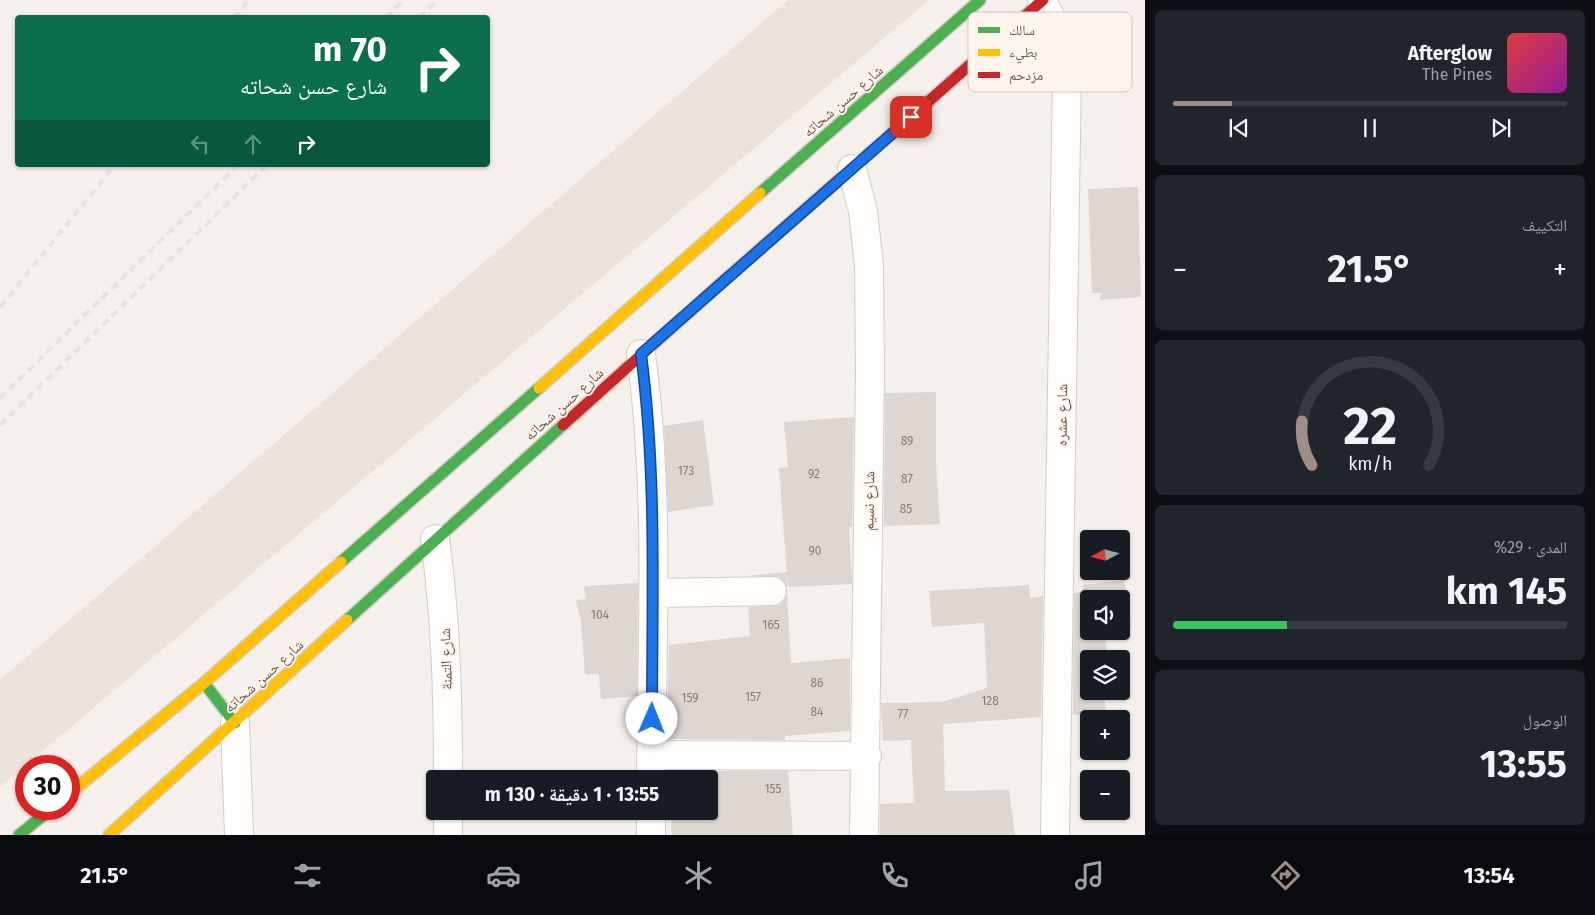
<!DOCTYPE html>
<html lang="ar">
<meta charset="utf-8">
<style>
body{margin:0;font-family:"Fira Sans","Noto Naskh Arabic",sans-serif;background:#20242c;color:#f1f3f6;direction:rtl;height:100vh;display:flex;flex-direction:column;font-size:19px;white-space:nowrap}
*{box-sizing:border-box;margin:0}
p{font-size:16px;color:#9ea1a6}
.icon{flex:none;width:28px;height:28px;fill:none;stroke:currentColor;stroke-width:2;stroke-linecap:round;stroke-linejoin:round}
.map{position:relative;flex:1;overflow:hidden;direction:ltr}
.panel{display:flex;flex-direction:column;gap:10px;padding:10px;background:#0d0f14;width:450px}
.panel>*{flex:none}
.guide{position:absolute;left:15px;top:15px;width:475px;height:152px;border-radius:5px;box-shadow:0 1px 4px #0004;direction:rtl;background:#0b6e4f;color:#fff;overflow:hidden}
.needle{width:32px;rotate:263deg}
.controls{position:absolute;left:1080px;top:530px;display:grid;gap:10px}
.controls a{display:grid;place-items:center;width:50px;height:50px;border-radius:5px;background:#171b24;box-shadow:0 1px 4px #0004;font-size:25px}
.speed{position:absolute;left:15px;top:755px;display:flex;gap:10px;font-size:25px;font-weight:700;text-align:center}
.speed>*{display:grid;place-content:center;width:65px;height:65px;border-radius:50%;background:#171b24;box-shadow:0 1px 4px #0004;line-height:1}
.speed .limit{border:8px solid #d22;background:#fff;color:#111}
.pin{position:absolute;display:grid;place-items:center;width:42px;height:42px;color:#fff;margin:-21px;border-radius:10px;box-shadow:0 2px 8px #0006}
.me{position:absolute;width:55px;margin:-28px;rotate:1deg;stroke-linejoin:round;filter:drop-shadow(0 0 4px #0008)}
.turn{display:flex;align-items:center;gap:18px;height:105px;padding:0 20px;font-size:22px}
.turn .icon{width:65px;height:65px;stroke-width:2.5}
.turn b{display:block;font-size:35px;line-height:42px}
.lanes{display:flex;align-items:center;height:48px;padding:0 20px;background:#0003;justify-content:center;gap:25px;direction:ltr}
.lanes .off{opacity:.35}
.big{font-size:38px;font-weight:700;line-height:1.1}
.panel .widget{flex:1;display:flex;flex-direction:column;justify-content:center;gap:8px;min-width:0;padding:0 18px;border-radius:8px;background:#20242c}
.panel .dial{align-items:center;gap:0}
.dial svg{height:130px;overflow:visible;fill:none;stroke:#363941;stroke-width:7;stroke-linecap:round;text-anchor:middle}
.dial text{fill:#f1f3f6;stroke:none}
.song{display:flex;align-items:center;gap:15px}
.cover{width:60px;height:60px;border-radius:8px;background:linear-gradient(135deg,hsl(0 70% 55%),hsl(300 70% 35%))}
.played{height:5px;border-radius:2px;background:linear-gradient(90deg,#9f8d86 15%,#363941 15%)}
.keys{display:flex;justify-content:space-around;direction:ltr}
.heat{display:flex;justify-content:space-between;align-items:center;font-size:28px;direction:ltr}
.charge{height:8px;border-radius:4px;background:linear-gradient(90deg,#34c759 29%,#363941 0)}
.trip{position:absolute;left:426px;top:770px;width:292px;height:50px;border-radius:5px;background:#171b24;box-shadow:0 1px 4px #0004;font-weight:700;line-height:50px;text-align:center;direction:rtl}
.tabs{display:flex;height:80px;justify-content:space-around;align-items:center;background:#090b0e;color:#9ea1a6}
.tabs .icon{width:35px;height:35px}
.tabs .active{color:#9f8d86}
.tabs b{font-size:22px;color:#f1f3f6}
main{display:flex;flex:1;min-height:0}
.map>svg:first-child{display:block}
.residential{fill:#ede2d9}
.building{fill:#ded6d1}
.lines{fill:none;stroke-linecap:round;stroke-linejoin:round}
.street-casing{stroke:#d2ccc6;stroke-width:30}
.fast-casing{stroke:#d4cdc8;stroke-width:14}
.slow-casing{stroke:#d4cdc8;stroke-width:14}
.jam-casing{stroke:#d4cdc8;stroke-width:14}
.street{stroke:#fefdfc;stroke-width:28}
.fast{stroke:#4caf50;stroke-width:11}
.slow{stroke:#ffc107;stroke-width:11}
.jam{stroke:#c62828;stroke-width:11}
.rail{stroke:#e4e2e4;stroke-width:4;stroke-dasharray:8 5;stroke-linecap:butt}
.route-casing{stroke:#114b97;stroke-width:12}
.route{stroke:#1a73e8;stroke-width:9}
.labels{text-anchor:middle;stroke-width:4;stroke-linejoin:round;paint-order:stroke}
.number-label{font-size:12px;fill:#8e7a72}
.street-label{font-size:15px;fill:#70584f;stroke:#fdf5ed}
.key{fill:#fdf5ed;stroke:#d3c6be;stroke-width:1}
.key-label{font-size:14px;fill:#70584f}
</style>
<main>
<section class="panel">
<div class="widget">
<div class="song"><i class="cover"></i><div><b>Afterglow</b><p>The Pines</p></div></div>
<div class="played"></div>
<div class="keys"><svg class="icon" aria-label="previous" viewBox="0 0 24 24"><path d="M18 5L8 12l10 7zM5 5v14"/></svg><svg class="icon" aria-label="pause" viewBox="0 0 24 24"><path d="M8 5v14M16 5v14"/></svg><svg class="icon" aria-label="next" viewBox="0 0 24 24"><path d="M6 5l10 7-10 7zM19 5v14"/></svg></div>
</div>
<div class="widget"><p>التكييف</p>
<div class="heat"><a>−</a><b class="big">21.5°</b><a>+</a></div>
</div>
<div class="widget dial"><svg viewBox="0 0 100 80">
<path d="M14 69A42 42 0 1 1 86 69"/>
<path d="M14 69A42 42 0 0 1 8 42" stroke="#9f8d86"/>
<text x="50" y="56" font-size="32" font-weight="700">22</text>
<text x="50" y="72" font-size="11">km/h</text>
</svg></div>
<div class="widget"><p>المدى · 29%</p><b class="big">145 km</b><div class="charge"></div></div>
<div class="widget"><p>الوصول</p><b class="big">13:55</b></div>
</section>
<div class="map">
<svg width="1145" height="835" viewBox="0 0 1145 835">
<rect width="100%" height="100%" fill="#f5f0eb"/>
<!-- residential -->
<path class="residential" d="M 788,0 L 929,0 L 0,787 L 0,680 Z"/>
<!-- building -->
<path class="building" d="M 1138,187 L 1141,297 L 1100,300 L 1101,293 L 1092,293 L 1088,189 Z
M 936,392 L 936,465 L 940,524 L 884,526 L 885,393 Z
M 854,417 L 852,527 L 849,527 L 852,584 L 788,587 L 779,468 L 788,467 L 784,422 Z
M 703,420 L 714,505 L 668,512 L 664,426 Z
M 787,572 L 787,590 L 785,583 L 779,577 L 747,576 Z
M 1124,580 L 1127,598 L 1129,598 L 1131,628 L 1121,630 L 1121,599 L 1089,599 L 1089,631 L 1108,631 L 1105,632 L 1108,659 L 1089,659 L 1089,691 L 1110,691 L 1111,698 L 1105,700 L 1106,713 L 1073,715 L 1074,593 L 1083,592 L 1083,585 Z
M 638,583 L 637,696 L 601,699 L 599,674 L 585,674 L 581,621 L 576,600 L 586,599 L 584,586 Z
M 1029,585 L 1030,598 L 1043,596 L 1041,717 L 943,724 L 945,791 L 1009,790 L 1015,835 L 880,835 L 880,804 L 914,803 L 911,740 L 883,741 L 881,703 L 942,702 L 987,688 L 984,623 L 932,627 L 929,591 Z
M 787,592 L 791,663 L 850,658 L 850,731 L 785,736 L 785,740 L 667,739 L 669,645 L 750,636 L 748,607 L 780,605 L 785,599 Z
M 667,771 L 788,771 L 793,835 L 672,835 L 670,811 L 710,811 L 710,779 L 667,779 Z"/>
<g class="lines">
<defs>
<path id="street" d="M 1042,0 L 1058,32 L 1067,73 L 1055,835
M 852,169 L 863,211 L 869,266 L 870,371 L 864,835
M 641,354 C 660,494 652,638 651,779
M 435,539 C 446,619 448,698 448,779
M 653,593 L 772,591
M 235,723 L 239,835
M 651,755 L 867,756
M 448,811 L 448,835
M 651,835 L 651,811"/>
<path id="fast" d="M 760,193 L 980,0
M 341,562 L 539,388
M 347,620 L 563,425
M 204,683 L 235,723
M 19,835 L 51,809"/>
<path id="slow" d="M 728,277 L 929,101
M 539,388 L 760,193
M 69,794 L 204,683 L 341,562
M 109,835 L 347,620"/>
<path id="jam" d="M 929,101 L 1043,0
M 563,425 L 728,277"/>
</defs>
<!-- street casing -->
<use href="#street" class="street-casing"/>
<!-- fast casing -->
<use href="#fast" class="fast-casing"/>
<!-- slow casing -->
<use href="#slow" class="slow-casing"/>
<!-- jam casing -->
<use href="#jam" class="jam-casing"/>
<!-- street -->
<use href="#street" class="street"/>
<!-- fast -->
<use href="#fast" class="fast"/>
<!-- slow -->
<use href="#slow" class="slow"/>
<!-- jam -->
<use href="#jam" class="jam"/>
<!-- rail -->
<path class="rail" d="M 234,18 L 249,0
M 386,18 L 403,0
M 419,18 L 438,0
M 0,307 L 115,165
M 0,398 L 238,165
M 0,425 L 267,165"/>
</g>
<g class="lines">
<defs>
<path id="route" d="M 652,719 C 652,597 657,475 641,354 L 911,117"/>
</defs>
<!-- route casing -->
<use href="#route" class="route-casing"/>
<!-- route -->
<use href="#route" class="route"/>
</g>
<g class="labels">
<!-- number labels -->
<g class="number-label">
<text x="907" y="445">89</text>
<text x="686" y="475">173</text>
<text x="814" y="478">92</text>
<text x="907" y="483">87</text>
<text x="906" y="513">85</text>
<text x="815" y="555">90</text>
<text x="600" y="619">104</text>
<text x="771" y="629">165</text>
<text x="817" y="687">86</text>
<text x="753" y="701">157</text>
<text x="690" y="702">159</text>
<text x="990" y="705">128</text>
<text x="817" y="716">84</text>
<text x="903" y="718">77</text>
<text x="773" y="793">155</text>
</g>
<!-- street labels -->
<g class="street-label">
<text transform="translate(843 101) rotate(-41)" y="5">شارع حسن شحاته</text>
<text transform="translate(564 404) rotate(-42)" y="5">شارع حسن شحاته</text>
<text transform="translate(1062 415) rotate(-89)" y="5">شارع عشره</text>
<text transform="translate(869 501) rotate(-89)" y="5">شارع نسيم</text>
<text transform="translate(446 659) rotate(-92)" y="5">شارع التمنة</text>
<text transform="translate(264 676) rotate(-42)" y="5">شارع حسن شحاته</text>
</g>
</g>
<!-- legend -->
<rect x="968" y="12" width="164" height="80" rx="8" class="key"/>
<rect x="978" y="27" width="22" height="6" fill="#4caf50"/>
<rect x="978" y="49" width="22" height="7" fill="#ffc107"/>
<rect x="978" y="72" width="22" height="6" fill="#c62828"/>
<g class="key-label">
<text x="1009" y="35">سالك</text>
<text x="1009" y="57">بطيء</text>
<text x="1009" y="80">مزدحم</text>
</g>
</svg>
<div class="controls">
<a><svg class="needle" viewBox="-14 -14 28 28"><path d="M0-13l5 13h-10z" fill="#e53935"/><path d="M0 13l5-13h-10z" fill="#9ea1a6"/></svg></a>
<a><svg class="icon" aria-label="sound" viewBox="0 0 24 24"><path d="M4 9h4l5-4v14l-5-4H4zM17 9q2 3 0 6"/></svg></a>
<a><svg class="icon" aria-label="layers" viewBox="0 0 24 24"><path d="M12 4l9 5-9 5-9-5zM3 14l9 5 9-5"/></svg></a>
<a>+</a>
<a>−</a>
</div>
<div class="speed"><div class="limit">30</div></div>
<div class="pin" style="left:911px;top:117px;background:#d93025"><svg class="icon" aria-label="arrive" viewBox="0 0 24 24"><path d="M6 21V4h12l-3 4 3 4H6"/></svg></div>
<svg class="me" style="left:652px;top:719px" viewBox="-20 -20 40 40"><circle r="19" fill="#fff"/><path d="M0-13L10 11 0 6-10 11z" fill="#1a73e8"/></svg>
<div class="trip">13:55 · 1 دقيقة · 130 m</div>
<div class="guide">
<div class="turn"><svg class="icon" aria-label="right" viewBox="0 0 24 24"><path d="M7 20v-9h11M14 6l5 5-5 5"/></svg><div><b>70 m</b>شارع حسن شحاته</div></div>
<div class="lanes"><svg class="icon off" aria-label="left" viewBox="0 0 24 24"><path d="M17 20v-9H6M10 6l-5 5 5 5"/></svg><svg class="icon off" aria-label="ahead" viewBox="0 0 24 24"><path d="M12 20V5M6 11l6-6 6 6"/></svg><svg class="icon" aria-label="right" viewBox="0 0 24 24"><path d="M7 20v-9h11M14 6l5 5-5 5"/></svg></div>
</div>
</div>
</main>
<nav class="tabs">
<b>13:54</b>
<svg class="icon active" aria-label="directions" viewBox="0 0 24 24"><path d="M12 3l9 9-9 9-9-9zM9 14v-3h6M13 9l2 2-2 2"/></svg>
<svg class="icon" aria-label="music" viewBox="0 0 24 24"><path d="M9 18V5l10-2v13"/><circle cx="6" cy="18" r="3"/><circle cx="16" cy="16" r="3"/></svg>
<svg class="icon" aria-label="phone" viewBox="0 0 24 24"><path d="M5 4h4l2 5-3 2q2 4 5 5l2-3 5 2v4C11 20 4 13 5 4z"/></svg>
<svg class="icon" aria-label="climate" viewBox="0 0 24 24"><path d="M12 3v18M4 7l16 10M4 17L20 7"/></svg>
<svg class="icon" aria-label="car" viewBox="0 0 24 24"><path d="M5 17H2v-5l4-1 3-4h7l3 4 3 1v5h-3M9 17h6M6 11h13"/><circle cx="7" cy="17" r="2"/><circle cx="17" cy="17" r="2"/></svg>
<svg class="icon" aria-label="filters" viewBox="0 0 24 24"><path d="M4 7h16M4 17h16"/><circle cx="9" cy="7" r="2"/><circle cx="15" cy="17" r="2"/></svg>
<b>21.5°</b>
</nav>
